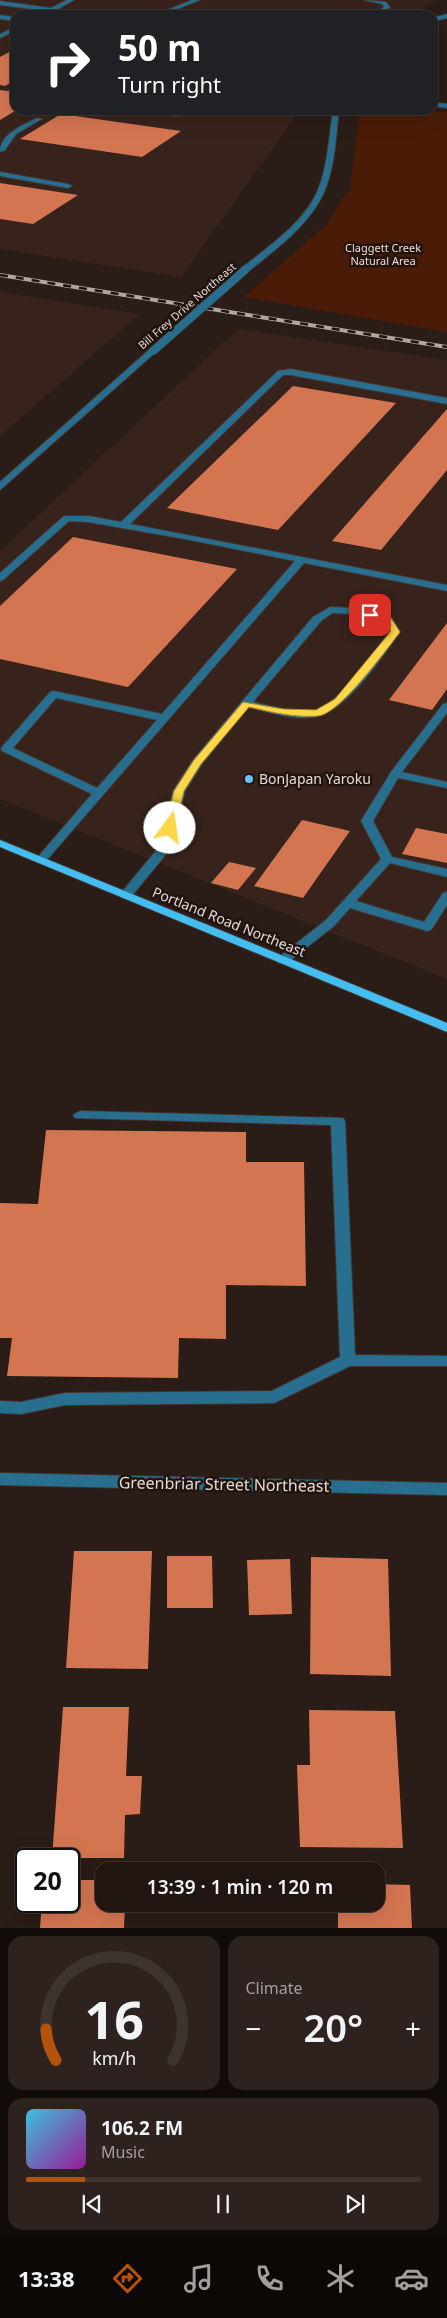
<!DOCTYPE html>
<meta charset="utf-8">
<style>
body{margin:0;font-family:"Noto Sans",sans-serif;background:#2d221e;color:#f1f3f6;height:100vh;display:flex;flex-direction:column;font-size:19px;white-space:nowrap}
*{box-sizing:border-box;margin:0}
p{font-size:16px;color:#a29f9f}
.icon{flex:none;width:28px;height:28px;fill:none;stroke:currentColor;stroke-width:2;stroke-linecap:round;stroke-linejoin:round}
.map{position:relative;height:1928px;overflow:hidden}
.drawer{display:flex;flex-direction:column;gap:8px;padding:8px;background:#120c09;flex:1}
.drawer>*{flex:none}
.hud{position:absolute;left:10px;top:10px;width:428px;height:105px;border-radius:15px;box-shadow:0 5px 20px #0002,0 0 0 1px #3d3430;background:#202124;color:#fff;overflow:hidden}
.speed{position:absolute;left:15px;top:1848px;display:flex;gap:10px;font-size:25px;font-weight:700;text-align:center}
.speed>*{display:grid;place-content:center;width:65px;height:65px;border-radius:50%;background:#201510;box-shadow:0 5px 20px #0002,0 0 0 1px #3d3430;line-height:1}
.speed .limit{border:2px solid #111;border-radius:8px;background:#fff;color:#111}
.pin{position:absolute;display:grid;place-items:center;width:42px;height:42px;color:#fff;margin:-21px;border-radius:10px;box-shadow:0 2px 8px #0006}
.me{position:absolute;width:55px;margin:-28px;rotate:14deg;stroke-linejoin:round;filter:drop-shadow(0 0 4px #0008)}
.turn{display:flex;align-items:center;gap:18px;height:105px;padding:0 25px;font-size:22px}
.turn .icon{width:65px;height:65px;stroke-width:2.5}
.turn b{display:block;font-size:35px;line-height:42px}
.big{font-size:38px;font-weight:600;line-height:1.1}
.drawer .card{flex:1;display:flex;flex-direction:column;justify-content:center;gap:8px;min-width:0;padding:0 18px;border-radius:15px;background:#2d221e}
.drawer .dial{align-items:center;gap:0}
.dial svg{height:130px;overflow:visible;fill:none;stroke:#3d3430;stroke-width:7;stroke-linecap:round;text-anchor:middle}
.dial text{fill:#f1f3f6;stroke:none}
.song{display:flex;align-items:center;gap:15px}
.cover{width:60px;height:60px;border-radius:8px;background:linear-gradient(135deg,hsl(190 70% 55%),hsl(300 70% 35%))}
.played{height:5px;border-radius:2px;background:linear-gradient(90deg,#b45309 15%,#3d3430 15%)}
.keys{display:flex;justify-content:space-around;direction:ltr}
.heat{display:flex;justify-content:space-between;align-items:center;font-size:28px;direction:ltr}
.drawer .tiles{flex:1;display:grid;gap:8px;grid-template-columns:1fr 1fr}
.card:last-child{grid-column:span 2}
.trip{position:absolute;left:95px;top:1862px;width:290px;height:50px;border-radius:15px;background:#201510;box-shadow:0 5px 20px #0002,0 0 0 1px #3d3430;font-weight:600;line-height:50px;text-align:center}
.tab-bar{display:flex;height:80px;justify-content:space-around;align-items:center;background:#0d0806;color:#a29f9f}
.tab-bar .icon{width:35px;height:35px}
.tab-bar .active{color:#b45309}
.tab-bar b{font-size:22px;color:#f1f3f6}
.map>svg:first-child{display:block}
.built{fill:#38231c}
.green{fill:#4a1c08}
.building{fill:#d47551}
.lines{fill:none;stroke-linecap:round;stroke-linejoin:round}
.minor-casing{stroke:#443731;stroke-width:2}
.major-casing{stroke:#443731;stroke-width:2}
.minor{fill:#286f8f;fill-rule:evenodd}
.major{fill:#44bdf1;fill-rule:evenodd}
.rail-casing{stroke:#b2a6a2;stroke-width:4}
.rail{stroke:#21130e;stroke-width:2.5;stroke-dasharray:8;stroke-linecap:butt}
.minor-bridge-casing{stroke:#443731;stroke-width:9;stroke-linecap:butt}
.minor-bridge{stroke:#286f8f;stroke-width:8}
.route{fill:#ffd54a;stroke:#a68a30}
.poi-dot{fill:#68c4f0;stroke:#21130e;stroke-width:2}
.labels{text-anchor:middle;stroke-width:5;stroke-linejoin:round;paint-order:stroke}
.far-park-label{font-size:11px;fill:#f5dbd1;stroke:#21130e}
.far-street-label{font-size:11px;fill:#e5dad6;stroke:#21130e}
.poi-label{font-size:14px;fill:#e5dad6;stroke:#21130e;text-anchor:start}
.street-label{font-size:14px;fill:#e5dad6;stroke:#21130e}
.near-street-label{font-size:16px;fill:#e5dad6;stroke:#21130e}
</style>
<div class="map">
<svg width="447" height="1928" viewBox="0 0 447 1928">
<rect width="100%" height="100%" fill="#2a1c16"/>
<!-- built -->
<path class="built" d="M 0,0 L 437,0 L 410,15 L 15,15 L 15,110 L 300,110 L 181,277 L 0,249 Z
M 0,292 L 140,314 L 0,436 Z
M 238,329 L 447,360 L 447,979 L 0,799 L 0,551 Z"/>
<!-- green -->
<path class="green" d="M 360,110 L 447,112 L 447,332 L 244,297 L 327,224 L 350,187 Z"/>
<!-- building -->
<path class="building" d="M 15,49 L 15,80 L 5,86 L 0,85 L 0,57 Z
M 0,90 L 15,92 L 15,111 L 0,120 Z
M 61,114 L 181,131 L 142,157 L 20,139 Z
M 0,183 L 78,195 L 33,224 L 0,219 Z
M 293,386 L 396,403 L 278,530 L 167,508 Z
M 447,409 L 447,470 L 381,550 L 332,541 Z
M 73,537 L 237,569 L 128,687 L 0,659 L 0,606 Z
M 447,623 L 447,689 L 432,710 L 389,700 Z
M 302,820 L 350,831 L 303,898 L 254,886 Z
M 416,828 L 447,834 L 447,863 L 402,854 Z
M 229,862 L 256,868 L 238,890 L 211,883 Z
M 46,1130 L 246,1132 L 246,1162 L 304,1162 L 306,1286 L 226,1285 L 226,1339 L 179,1338 L 178,1378 L 7,1376 L 12,1338 L 0,1338 L 0,1203 L 38,1204 Z
M 74,1551 L 152,1551 L 148,1669 L 66,1668 Z
M 167,1556 L 212,1556 L 213,1608 L 167,1608 Z
M 311,1557 L 388,1559 L 391,1676 L 310,1674 Z
M 290,1559 L 292,1614 L 249,1615 L 247,1560 Z
M 63,1707 L 129,1707 L 126,1776 L 142,1776 L 140,1814 L 125,1815 L 124,1858 L 52,1858 Z
M 309,1710 L 395,1711 L 403,1848 L 300,1847 L 297,1765 L 310,1765 Z
M 69,1880 L 104,1880 L 104,1904 L 125,1904 L 124,1928 L 40,1928 L 42,1901 L 69,1901 Z
M 376,1884 L 410,1885 L 412,1928 L 338,1928 L 338,1904 L 376,1904 Z"/>
<g class="lines">
<defs>
<path id="minor" d="M 67,0 L 74,0 L 58,9 L 94,15 L 78,15 L 0,5 L 0,1 L 51,8 Z
M 192,0 L 200,0 L 162,15 L 154,15 Z
M 364,0 L 386,2 L 390,7 L 380,15 L 373,15 L 384,7 L 382,4 Z
M 447,14 L 447,18 L 432,22 L 432,18 Z
M 0,15 L 15,17 L 15,21 L 0,19 Z
M 15,27 L 15,31 L 0,38 L 0,34 Z
M 432,102 L 447,104 L 447,108 L 432,106 Z
M 180,110 L 188,110 L 178,116 L 174,116 L 174,114 Z
M 333,110 L 339,110 C 336,136 335,165 325,190 C 311,224 277,248 249,271 L 243,271 L 243,267 C 270,245 304,223 318,190 C 328,165 329,136 333,110 Z
M 37,118 L 42,119 L 16,134 L 5,150 L 0,152 C 0,134 23,125 37,118 Z
M 0,172 L 68,184 L 72,186 L 68,188 L 0,176 Z
M 150,349 L 157,351 L 0,490 L 0,482 Z
M 291,369 L 447,398 L 447,404 L 291,375 L 283,375 L 130,524 L 447,585 L 447,591 L 304,563 L 45,862 L 37,862 L 35,860 L 37,858 L 92,794 L 2,751 L 1,749 L 2,747 L 50,692 L 54,691 L 162,714 L 295,561 L 185,539 L 88,522 L 69,521 L 3,580 L 0,581 L 0,573 L 64,516 L 88,516 L 121,522 L 278,371 ZM 56,698 L 157,720 L 97,788 L 13,748 Z
M 330,607 L 352,608 L 392,618 L 400,632 C 382,657 345,714 313,717 C 292,720 269,712 248,707 L 202,764 L 185,791 L 176,828 L 167,853 L 130,898 L 122,898 L 120,895 L 122,892 L 155,852 L 164,828 L 173,791 L 193,760 L 313,617 ZM 332,613 L 352,614 L 384,622 L 390,632 C 373,652 340,704 315,711 C 299,715 269,705 253,702 L 321,621 Z
M 447,703 L 447,713 L 402,772 L 447,782 L 447,788 L 398,778 L 373,821 L 392,857 L 447,869 L 447,877 L 390,863 L 356,901 L 424,922 L 443,893 L 447,892 L 447,905 L 431,930 L 427,931 L 350,908 L 334,926 L 287,963 L 279,963 L 277,960 L 279,957 L 326,920 L 381,859 L 361,821 L 391,772 L 443,704 Z
M 80,1111 L 343,1118 L 345,1121 L 355,1355 L 447,1356 L 447,1366 L 350,1366 L 274,1403 L 65,1405 L 21,1414 L 0,1413 L 0,1401 L 21,1402 L 65,1393 L 272,1391 L 340,1357 L 331,1125 L 75,1118 L 73,1115 Z
M 0,1473 L 447,1483 L 447,1495 L 0,1485 Z"/>
<path id="major" d="M 0,840 L 447,1023 L 447,1032 L 0,847 Z"/>
</defs>
<!-- minor casing -->
<use href="#minor" class="minor-casing"/>
<!-- major casing -->
<use href="#major" class="major-casing"/>
<!-- minor -->
<use href="#minor" class="minor"/>
<!-- major -->
<use href="#major" class="major"/>
<defs>
<path id="rail" d="M 0,275 L 447,347"/>
</defs>
<!-- rail casing -->
<use href="#rail" class="rail-casing"/>
<!-- rail -->
<use href="#rail" class="rail"/>
<defs>
<path id="minor-bridge" d="M 153,351 L 246,269"/>
</defs>
<!-- minor-bridge casing -->
<use href="#minor-bridge" class="minor-bridge-casing"/>
<!-- minor-bridge -->
<use href="#minor-bridge" class="minor-bridge"/>
</g>
<!-- route -->
<path class="route" d="M 370,612 L 391,618 L 400,632 C 386,650 340,714 318,716 C 295,718 271,712 249,707 L 201,764 L 184,791 L 175,828 L 174,830 L 166,830 L 165,828 L 174,791 L 194,760 L 243,702 L 283,709 L 316,710 L 335,699 L 391,631 L 384,621 L 366,617 L 365,615 Z"/>
<!-- markers -->
<circle class="poi-dot" cx="249" cy="779" r="5"/>
<g class="labels">
<!-- far-park labels -->
<g class="far-park-label">
<text x="383" y="252">Claggett Creek<tspan x="383" dy="13">Natural Area</tspan></text>
</g>
<!-- far-street labels -->
<g class="far-street-label">
<text transform="translate(187 306) rotate(-41)" y="4">Bill Frey Drive Northeast</text>
</g>
<!-- poi labels -->
<g class="poi-label">
<text x="259" y="784">BonJapan Yaroku</text>
</g>
<!-- street labels -->
<g class="street-label">
<text transform="translate(229 922) rotate(22)" y="5">Portland Road Northeast</text>
</g>
<!-- near-street labels -->
<g class="near-street-label">
<text transform="translate(224 1484) rotate(1)" y="6">Greenbriar Street Northeast</text>
</g>
</g>
</svg>
<div class="speed"><div class="limit">20</div></div>
<div class="pin" style="left:370px;top:615px;background:#d93025"><svg class="icon" aria-label="arrive" viewBox="0 0 24 24"><path d="M6 21V4h12l-3 4 3 4H6"/></svg></div>
<svg class="me" style="left:170px;top:828px" viewBox="-20 -20 40 40"><circle r="19" fill="#fff"/><path d="M0-13L10 11 0 6-10 11z" fill="#ffd54a"/></svg>
<div class="trip">13:39 · 1 min · 120 m</div>
<div class="hud">
<div class="turn"><svg class="icon" aria-label="right" viewBox="0 0 24 24"><path d="M7 20v-9h11M14 6l5 5-5 5"/></svg><div><b>50 m</b>Turn right</div></div>
</div>
</div>
<section class="drawer">
<div class="tiles">
<div class="card dial"><svg viewBox="0 0 100 80">
<path d="M14 69A42 42 0 1 1 86 69"/>
<path d="M14 69A42 42 0 0 1 8 50" stroke="#b45309"/>
<text x="50" y="56" font-size="32" font-weight="700">16</text>
<text x="50" y="72" font-size="11">km/h</text>
</svg></div>
<div class="card"><p>Climate</p>
<div class="heat"><a>−</a><b class="big">20°</b><a>+</a></div>
</div>
<div class="card">
<div class="song"><i class="cover"></i><div><b>106.2 FM</b><p>Music</p></div></div>
<div class="played"></div>
<div class="keys"><svg class="icon" aria-label="previous" viewBox="0 0 24 24"><path d="M18 5L8 12l10 7zM5 5v14"/></svg><svg class="icon" aria-label="pause" viewBox="0 0 24 24"><path d="M8 5v14M16 5v14"/></svg><svg class="icon" aria-label="next" viewBox="0 0 24 24"><path d="M6 5l10 7-10 7zM19 5v14"/></svg></div>
</div>
</div>
</section>
<nav class="tab-bar">
<b>13:38</b>
<svg class="icon active" aria-label="directions" viewBox="0 0 24 24"><path d="M12 3l9 9-9 9-9-9zM9 14v-3h6M13 9l2 2-2 2"/></svg>
<svg class="icon" aria-label="music" viewBox="0 0 24 24"><path d="M9 18V5l10-2v13"/><circle cx="6" cy="18" r="3"/><circle cx="16" cy="16" r="3"/></svg>
<svg class="icon" aria-label="phone" viewBox="0 0 24 24"><path d="M5 4h4l2 5-3 2q2 4 5 5l2-3 5 2v4C11 20 4 13 5 4z"/></svg>
<svg class="icon" aria-label="climate" viewBox="0 0 24 24"><path d="M12 3v18M4 7l16 10M4 17L20 7"/></svg>
<svg class="icon" aria-label="car" viewBox="0 0 24 24"><path d="M5 17H2v-5l4-1 3-4h7l3 4 3 1v5h-3M9 17h6M6 11h13"/><circle cx="7" cy="17" r="2"/><circle cx="17" cy="17" r="2"/></svg>
</nav>
